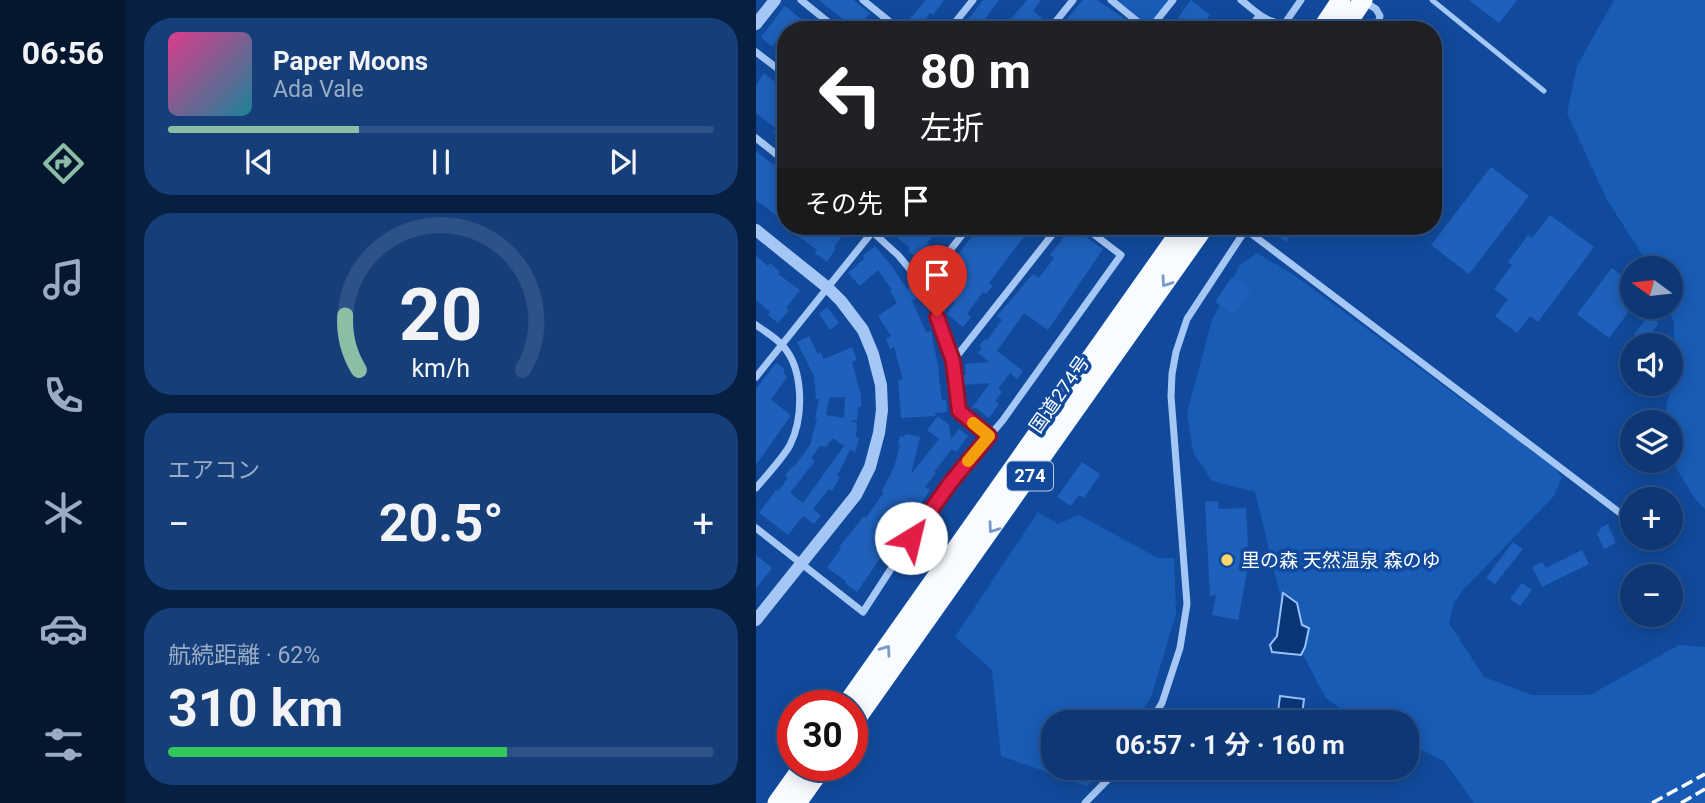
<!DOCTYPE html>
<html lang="ja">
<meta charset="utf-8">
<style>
body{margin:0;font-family:Roboto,"Noto Sans JP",sans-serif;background:#163f7a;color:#f1f3f6;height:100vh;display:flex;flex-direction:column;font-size:26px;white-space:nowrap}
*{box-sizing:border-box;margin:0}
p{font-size:23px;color:#9aacc5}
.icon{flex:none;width:38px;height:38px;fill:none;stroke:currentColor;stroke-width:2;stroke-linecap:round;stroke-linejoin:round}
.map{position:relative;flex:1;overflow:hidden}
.panel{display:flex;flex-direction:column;gap:18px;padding:18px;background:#071f40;width:630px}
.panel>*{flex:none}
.guide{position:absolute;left:21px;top:21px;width:665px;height:214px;border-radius:28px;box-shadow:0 4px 18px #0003,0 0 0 2px #2d5287;background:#202124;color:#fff;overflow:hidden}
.needle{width:46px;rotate:285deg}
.fabs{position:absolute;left:864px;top:256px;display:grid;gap:14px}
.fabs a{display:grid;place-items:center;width:63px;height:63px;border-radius:50%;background:#0d3875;box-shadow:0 4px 18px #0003,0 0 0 2px #2d5287;font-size:35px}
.speed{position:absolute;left:21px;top:690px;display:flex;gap:14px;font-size:35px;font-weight:700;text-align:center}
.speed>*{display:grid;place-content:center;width:91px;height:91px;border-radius:50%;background:#0d3875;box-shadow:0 4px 18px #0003,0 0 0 2px #2d5287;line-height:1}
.speed .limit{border:10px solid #d22;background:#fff;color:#111}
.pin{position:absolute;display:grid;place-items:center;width:60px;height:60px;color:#fff;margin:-72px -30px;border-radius:50% 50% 50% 0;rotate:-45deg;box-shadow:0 0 7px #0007}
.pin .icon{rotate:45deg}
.me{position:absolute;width:77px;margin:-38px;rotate:36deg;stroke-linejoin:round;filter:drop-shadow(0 0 5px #0008)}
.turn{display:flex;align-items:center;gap:24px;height:147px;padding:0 28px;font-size:32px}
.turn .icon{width:91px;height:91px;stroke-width:2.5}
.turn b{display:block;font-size:49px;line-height:60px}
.then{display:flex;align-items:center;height:66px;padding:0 28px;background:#0003;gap:14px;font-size:26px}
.big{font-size:52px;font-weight:700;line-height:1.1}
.panel .card{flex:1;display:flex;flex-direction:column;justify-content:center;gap:10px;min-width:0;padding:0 24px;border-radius:28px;background:#163f7a}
.panel .dial{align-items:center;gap:0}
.dial svg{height:182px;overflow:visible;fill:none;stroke:#2d5287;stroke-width:7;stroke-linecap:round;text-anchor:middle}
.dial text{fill:#f1f3f6;stroke:none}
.song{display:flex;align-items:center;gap:21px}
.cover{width:84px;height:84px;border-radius:10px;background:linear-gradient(135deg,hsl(330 70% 55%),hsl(190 70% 35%))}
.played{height:7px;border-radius:4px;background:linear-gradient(90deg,#8abfa5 35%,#2d5287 35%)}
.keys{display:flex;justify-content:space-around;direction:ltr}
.heat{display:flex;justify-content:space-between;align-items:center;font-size:38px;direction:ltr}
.charge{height:10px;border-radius:5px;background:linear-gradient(90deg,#34c759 62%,#2d5287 0)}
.trip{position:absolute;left:285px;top:710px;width:378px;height:70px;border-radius:28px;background:#0d3875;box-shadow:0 4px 18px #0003,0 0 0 2px #2d5287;font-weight:700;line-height:70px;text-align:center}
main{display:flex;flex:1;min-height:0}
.dock{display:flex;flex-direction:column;width:126px;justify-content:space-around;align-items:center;background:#05162f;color:#9aacc5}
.dock .icon{width:49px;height:49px}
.dock .selected{color:#8abfa5}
.dock b{font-size:32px;color:#f1f3f6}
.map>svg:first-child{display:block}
.green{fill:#185cb6}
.water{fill:#0a3678;stroke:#97c1f8;stroke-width:2}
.building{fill:#1e60bb;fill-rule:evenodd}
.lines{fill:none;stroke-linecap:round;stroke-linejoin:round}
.service{stroke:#a5c7f5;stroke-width:5}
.minor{stroke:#a5c7f5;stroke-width:7}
.tertiary{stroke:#a5c7f5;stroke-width:12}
.trunk{stroke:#f8fbff;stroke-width:19}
.rail{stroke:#fff;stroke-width:3.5;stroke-dasharray:12 5;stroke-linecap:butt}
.oneway{stroke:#799ac9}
.route-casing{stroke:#92132f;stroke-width:18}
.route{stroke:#e11d48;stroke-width:12}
.slow{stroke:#f59e0b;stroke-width:12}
.poi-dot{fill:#ffd768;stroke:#114a9c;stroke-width:2.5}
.labels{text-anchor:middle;stroke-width:7;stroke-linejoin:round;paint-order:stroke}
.shield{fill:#114a9c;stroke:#b8c9e1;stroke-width:2}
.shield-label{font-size:18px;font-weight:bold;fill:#fff}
.street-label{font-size:19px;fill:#fff;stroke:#114a9c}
.poi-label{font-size:19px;fill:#fff;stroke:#114a9c;text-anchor:start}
</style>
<main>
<nav class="dock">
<b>06:56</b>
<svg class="icon selected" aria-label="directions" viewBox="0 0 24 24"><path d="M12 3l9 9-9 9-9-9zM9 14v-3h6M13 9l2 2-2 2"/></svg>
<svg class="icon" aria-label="music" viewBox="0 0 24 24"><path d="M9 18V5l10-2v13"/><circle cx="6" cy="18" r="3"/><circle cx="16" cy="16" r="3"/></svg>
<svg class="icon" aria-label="phone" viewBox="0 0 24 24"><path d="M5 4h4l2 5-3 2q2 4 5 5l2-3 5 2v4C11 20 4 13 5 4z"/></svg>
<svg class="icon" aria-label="climate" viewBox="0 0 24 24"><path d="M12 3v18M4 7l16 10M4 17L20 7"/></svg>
<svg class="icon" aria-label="car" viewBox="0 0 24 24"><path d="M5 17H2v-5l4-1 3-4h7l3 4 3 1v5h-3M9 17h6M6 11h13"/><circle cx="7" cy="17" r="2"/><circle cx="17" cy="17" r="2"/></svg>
<svg class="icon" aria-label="filters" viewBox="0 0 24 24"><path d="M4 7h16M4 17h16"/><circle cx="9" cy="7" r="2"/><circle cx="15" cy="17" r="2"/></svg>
</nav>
<section class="panel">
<div class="card">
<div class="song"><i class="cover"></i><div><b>Paper Moons</b><p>Ada Vale</p></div></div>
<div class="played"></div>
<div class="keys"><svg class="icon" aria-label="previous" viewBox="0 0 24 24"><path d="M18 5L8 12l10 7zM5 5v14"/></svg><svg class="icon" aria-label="pause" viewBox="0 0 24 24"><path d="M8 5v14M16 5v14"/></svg><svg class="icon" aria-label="next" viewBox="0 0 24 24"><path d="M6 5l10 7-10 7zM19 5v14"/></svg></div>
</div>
<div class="card dial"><svg viewBox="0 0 100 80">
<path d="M14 69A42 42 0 1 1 86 69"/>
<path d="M14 69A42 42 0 0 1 8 45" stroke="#8abfa5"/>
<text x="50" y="56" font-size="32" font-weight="700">20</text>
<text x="50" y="72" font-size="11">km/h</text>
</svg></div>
<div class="card"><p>エアコン</p>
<div class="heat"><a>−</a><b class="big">20.5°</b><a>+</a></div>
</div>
<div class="card"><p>航続距離 · 62%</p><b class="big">310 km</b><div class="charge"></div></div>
</section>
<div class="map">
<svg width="949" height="803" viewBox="0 0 949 803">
<rect width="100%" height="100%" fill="#114a9c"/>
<!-- green -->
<path class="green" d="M 355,0 L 417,0 L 393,30 Z
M 858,0 L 949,0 L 949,509 L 939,499 L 915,459 L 915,422 L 907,422 L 917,375 L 918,323 L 911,306 L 915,306 L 915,268 L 895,268 L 851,200 L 811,113 L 821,66 Z
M 501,253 L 541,277 L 712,404 L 790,457 L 806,477 L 798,496 L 707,590 L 698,603 L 693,623 L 728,677 L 776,695 L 834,695 L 923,645 L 949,647 L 949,803 L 718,803 L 688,761 L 651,742 L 651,723 L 610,723 L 590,713 L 570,698 L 532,627 L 499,492 L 456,481 L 437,452 L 431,413 L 456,320 L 484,265 Z
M 282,512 L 302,524 L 323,515 L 402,558 L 418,558 L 420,614 L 395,697 L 379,723 L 298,723 L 298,768 L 347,768 L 331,786 L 245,756 L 236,670 L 199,637 Z"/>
<!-- water -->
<path class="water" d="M 527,593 L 541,603 L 546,625 L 553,628 L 549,647 L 545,655 L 516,652 L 514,645 L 521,636 Z
M 524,696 L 548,699 L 545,723 L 521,720 Z"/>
<!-- building -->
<path class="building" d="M 63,0 L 97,0 L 114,13 L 101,30 L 97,30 L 87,22 L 89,21 Z
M 170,0 L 188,0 L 177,15 L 174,13 L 160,30 L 151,22 Z
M 227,0 L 243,0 L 221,30 L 203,30 L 214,16 L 215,16 Z
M 271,0 L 285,0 L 277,11 L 286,18 L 277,30 L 245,30 Z
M 327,0 L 341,0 L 372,21 L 365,30 L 310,30 L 305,26 Z
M 435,0 L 454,15 L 443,30 L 438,30 L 422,18 Z
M 713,0 L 761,0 L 743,23 Z
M 29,6 L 59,30 L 30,30 L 30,51 L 19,42 L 16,47 L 5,37 Z
M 414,19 L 427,30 L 405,30 Z
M 8,73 L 30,91 L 30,106 L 24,114 L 28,118 L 30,116 L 30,142 L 17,133 L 20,129 L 0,113 L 0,85 Z
M 0,151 L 30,174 L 30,223 L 0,200 Z
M 735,167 L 773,196 L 713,274 L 675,245 Z
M 794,215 L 838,247 L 782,322 L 774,316 L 761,333 L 739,316 L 752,299 L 738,289 L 756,265 L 752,262 L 772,235 L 776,238 Z
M 50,226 L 61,226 L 72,234 L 78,226 L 94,226 L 78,247 L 80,248 L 71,262 L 59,253 L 61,250 L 42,236 Z
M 127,226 L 185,226 L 171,243 L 176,248 L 165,261 L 152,251 L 154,248 Z
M 224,226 L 238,226 L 252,236 L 260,226 L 276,226 L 233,283 L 237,286 L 230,294 L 227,292 L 211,314 L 215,317 L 207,327 L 191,314 L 199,302 L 183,290 L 187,284 L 182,280 L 191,269 L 189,267 L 199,254 L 201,256 Z
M 526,226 L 541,226 L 530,242 L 520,234 Z
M 316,227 L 347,249 L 292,330 L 268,313 L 241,351 L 267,371 L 261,379 L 254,373 L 242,389 L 246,392 L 239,401 L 243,404 L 233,418 L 220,408 L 215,409 L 234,383 L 207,385 L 207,375 L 210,375 L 209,364 L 234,362 L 222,353 L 226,348 L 223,346 L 229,339 L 231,340 L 246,320 L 241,316 L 277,274 L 283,278 L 298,258 L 294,255 Z
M 119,246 L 135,265 L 151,289 L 156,287 L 162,297 L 156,301 L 170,332 L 175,331 L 182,366 L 185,395 L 186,400 L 190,400 L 191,412 L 178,413 L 181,416 L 145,418 L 142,380 L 147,380 L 138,347 L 134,349 L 130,339 L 135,336 L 122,316 L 141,303 L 134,291 L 136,290 L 122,270 L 104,286 L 92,273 L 109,258 L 107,255 Z
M 0,256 L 12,266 L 14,263 L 24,272 L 22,274 L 44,290 L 30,308 L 33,310 L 22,323 L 12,315 L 14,312 L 0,300 Z
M 856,268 L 877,284 L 877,306 L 853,338 L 821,314 Z
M 476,277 L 495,290 L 478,315 L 459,302 Z
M 71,307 L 83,323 L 74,330 L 63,314 Z
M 893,315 L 903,323 L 888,342 L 878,334 Z
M 53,336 L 62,354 L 64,352 L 68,359 L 96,347 L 101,360 L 96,362 L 105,395 L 105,407 L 102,407 L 101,420 L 93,421 L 101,423 L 100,437 L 103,438 L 99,452 L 94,450 L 81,476 L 84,477 L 76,491 L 73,489 L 57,509 L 65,515 L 58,524 L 47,516 L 32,535 L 3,513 L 20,490 L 22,491 L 32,478 L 29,475 L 37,466 L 38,467 L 54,445 L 61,419 L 59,419 L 63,399 L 60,399 L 58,376 L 41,342 ZM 89,397 L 88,418 L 70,415 L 73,398 ZM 77,438 L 88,446 L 47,503 L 34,493 L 59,461 L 55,458 L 64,446 L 70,447 Z
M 20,363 L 28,368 L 28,374 L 31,377 L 15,400 L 35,415 L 0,465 L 0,389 Z
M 182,416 L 193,425 L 195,439 L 203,429 L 212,436 L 200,452 L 196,449 L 178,472 L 180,473 L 169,487 L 174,490 L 147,529 L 145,528 L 101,592 L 89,583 L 90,581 L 71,568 L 85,548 L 83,547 L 108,516 L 110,518 L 128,492 L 126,491 L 138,467 L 144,445 L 142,445 L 144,436 L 148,437 L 149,434 L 164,437 L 155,474 L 183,439 L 171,430 Z
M 326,462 L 344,474 L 328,498 L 323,495 L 315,506 L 301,497 Z
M 462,501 L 462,509 L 490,508 L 492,547 L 489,547 L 491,572 L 482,620 L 456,615 L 460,595 L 454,596 L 449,502 Z
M 852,524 L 860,543 L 848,549 L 841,534 L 846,527 Z
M 757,542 L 767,549 L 739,584 L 730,578 Z
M 826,550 L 833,564 L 786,587 L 776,567 L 786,562 L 790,568 Z
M 0,555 L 16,568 L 0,588 Z
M 766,583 L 776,590 L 764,606 L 754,599 Z"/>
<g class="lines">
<!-- service -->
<path class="service" d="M 676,0 L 788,91"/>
<!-- minor -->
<path class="minor" d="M 45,0 L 82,30
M 107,0 L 144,30
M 355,0 L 392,30
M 485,0 C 498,10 512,25 529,23 L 545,0
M 607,1 L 620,9 L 624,16 L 620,30
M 193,30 L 217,0
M 293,30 L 317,0
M 393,30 L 417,0
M 492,30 L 504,15
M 0,52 L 30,75
M 0,138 L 30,162
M 110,226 L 142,255 L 167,285 L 176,304 L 197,361 L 203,411 L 233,436
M 489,229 L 876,522
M 167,285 L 213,226
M 0,325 C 8,331 19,337 26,345 C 48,368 48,417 34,445 C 27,458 10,476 0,488
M 197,361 L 303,226
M 0,377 L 121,226
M 0,528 L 107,612 L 155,538 L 195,482 L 247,420 L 365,255 L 327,226
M 394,723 L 406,703 L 424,648 L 431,604 L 415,396 L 416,374 L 420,352 L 431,319 L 492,226
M 329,803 L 363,768"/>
<!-- tertiary -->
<path class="tertiary" d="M 0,24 L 19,0
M 0,230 L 72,288 L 85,301 L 107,330 L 117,354 L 125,385 L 126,410 L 123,433 L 114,467 L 100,495 L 0,620"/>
<!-- trunk -->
<path class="trunk" d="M 565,30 L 585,0
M 587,30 L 607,0
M 90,705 L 428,226
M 96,725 L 449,226
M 21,803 L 48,765
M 41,803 L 68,765"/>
<!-- rail -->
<path class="rail" d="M 896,803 L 949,774
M 925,803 L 949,789"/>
</g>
<!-- one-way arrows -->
<defs><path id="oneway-chevron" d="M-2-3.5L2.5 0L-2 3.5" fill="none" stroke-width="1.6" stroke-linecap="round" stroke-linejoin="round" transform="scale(1.75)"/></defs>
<g class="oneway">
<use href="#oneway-chevron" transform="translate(410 282) rotate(125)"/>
<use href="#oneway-chevron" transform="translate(237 528) rotate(125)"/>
<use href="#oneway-chevron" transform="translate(130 650) rotate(-55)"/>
</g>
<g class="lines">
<defs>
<path id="route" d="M 155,538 L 195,482 L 233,436 L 203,411 L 197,361 L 181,317"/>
</defs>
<!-- route casing -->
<use href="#route" class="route-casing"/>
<!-- route -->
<use href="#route" class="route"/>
<!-- slow -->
<path class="slow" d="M 212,461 L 233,436 L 217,423"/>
</g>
<!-- markers -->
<circle class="poi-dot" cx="471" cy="560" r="7"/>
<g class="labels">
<!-- shield labels -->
<rect class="shield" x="251" y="461.5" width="46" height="29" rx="5"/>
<g class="shield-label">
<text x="274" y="482">274</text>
</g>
<!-- street labels -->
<g class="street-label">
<text transform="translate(303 394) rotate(-55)" y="7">国道274号</text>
</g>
<!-- poi labels -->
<g class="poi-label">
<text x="485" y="567">里の森 天然温泉 森のゆ</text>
</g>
</g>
</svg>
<div class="fabs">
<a><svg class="needle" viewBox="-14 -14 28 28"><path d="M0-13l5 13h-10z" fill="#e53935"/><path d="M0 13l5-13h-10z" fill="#9aacc5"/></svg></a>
<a><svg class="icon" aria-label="sound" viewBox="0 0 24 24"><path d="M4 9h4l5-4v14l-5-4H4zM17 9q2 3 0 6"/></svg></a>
<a><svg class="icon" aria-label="layers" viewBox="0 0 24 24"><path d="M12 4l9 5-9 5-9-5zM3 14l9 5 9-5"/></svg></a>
<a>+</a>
<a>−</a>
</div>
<div class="speed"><div class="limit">30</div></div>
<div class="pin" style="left:181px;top:317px;background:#d93025"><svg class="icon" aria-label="arrive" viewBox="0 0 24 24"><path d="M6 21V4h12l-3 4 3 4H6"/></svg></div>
<svg class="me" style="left:155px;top:538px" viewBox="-20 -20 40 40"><circle r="19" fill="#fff"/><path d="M0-13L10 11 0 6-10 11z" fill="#e11d48"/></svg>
<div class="trip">06:57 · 1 分 · 160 m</div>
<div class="guide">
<div class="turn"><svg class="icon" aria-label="left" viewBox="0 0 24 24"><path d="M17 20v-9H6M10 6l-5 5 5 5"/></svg><div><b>80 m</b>左折</div></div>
<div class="then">その先<svg class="icon" aria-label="arrive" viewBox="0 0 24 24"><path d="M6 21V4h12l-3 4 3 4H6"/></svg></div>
</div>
</div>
</main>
